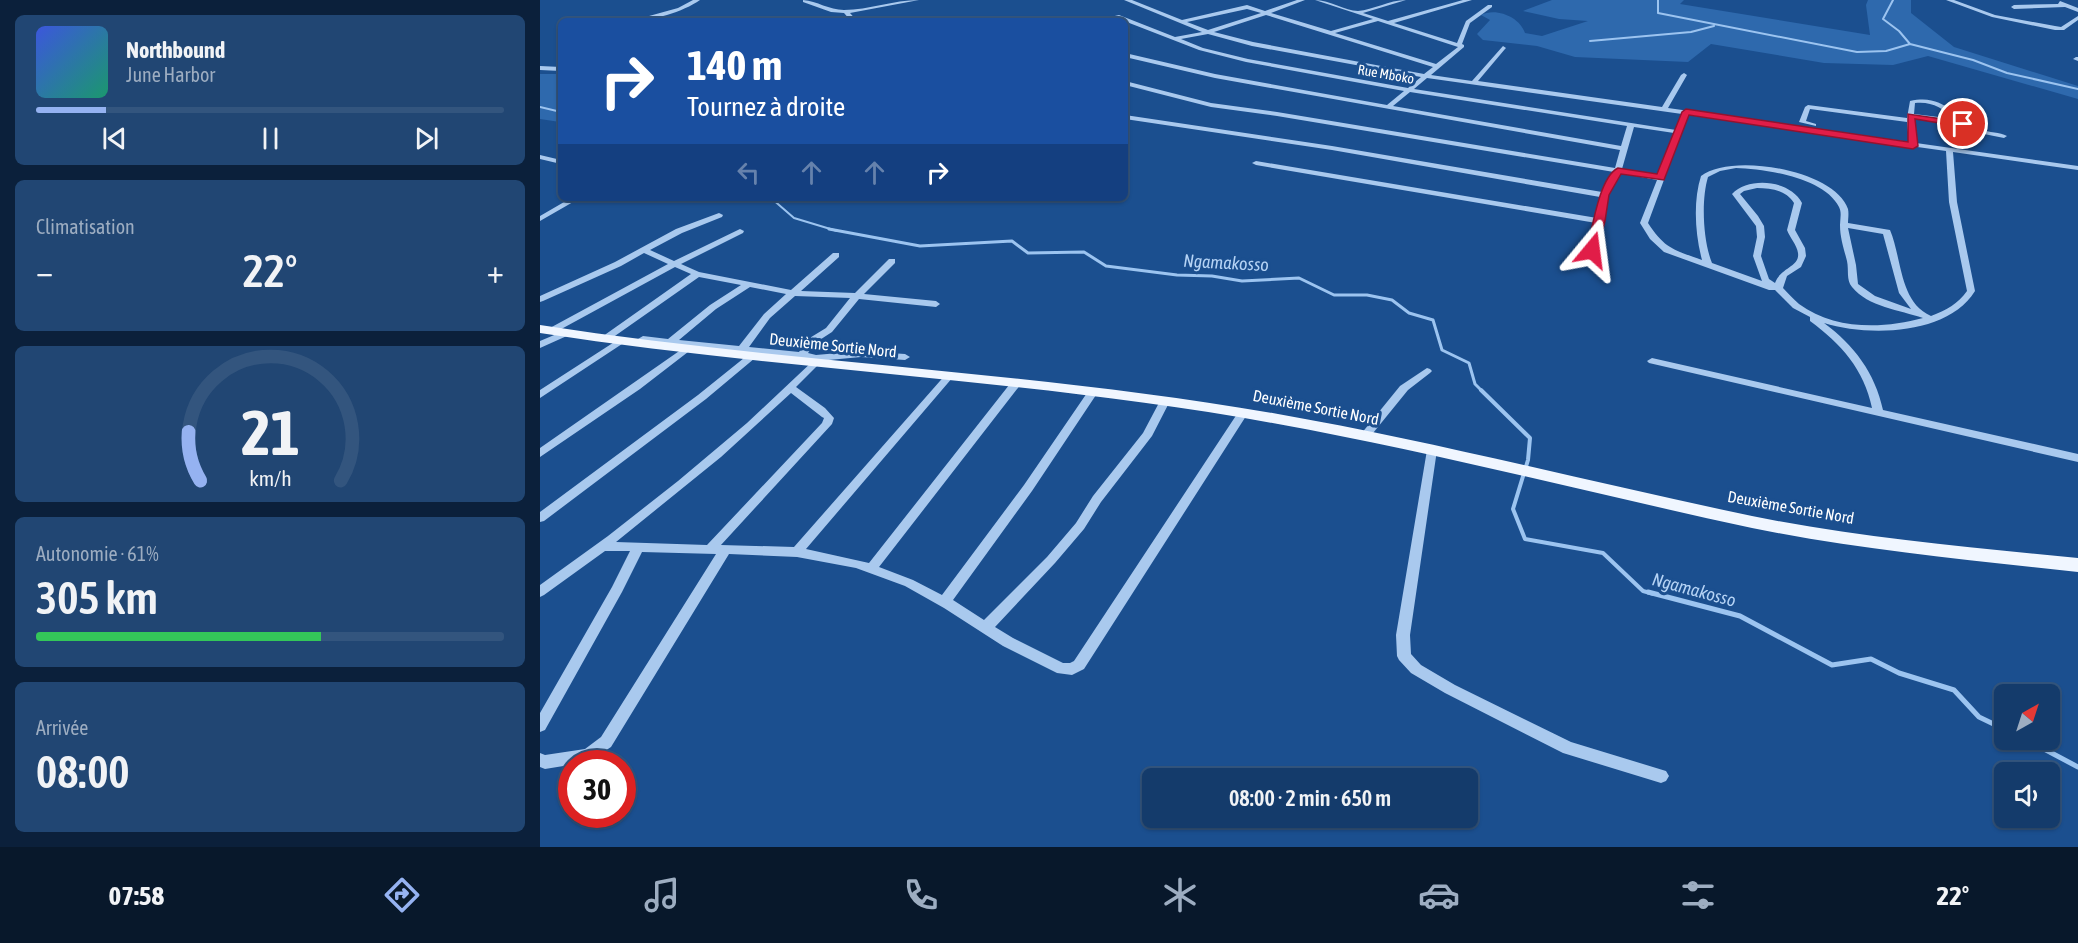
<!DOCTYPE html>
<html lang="fr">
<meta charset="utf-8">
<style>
body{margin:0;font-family:"Asap Condensed",sans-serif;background:#214673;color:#f1f3f6;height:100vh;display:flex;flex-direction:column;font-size:22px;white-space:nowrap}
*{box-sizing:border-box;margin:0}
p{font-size:20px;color:#9dadc1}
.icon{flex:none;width:33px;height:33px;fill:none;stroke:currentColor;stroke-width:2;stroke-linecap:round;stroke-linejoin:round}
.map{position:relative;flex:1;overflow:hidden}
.sheet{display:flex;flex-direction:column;gap:15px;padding:15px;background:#0b203b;width:540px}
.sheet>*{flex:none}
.top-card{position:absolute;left:18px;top:18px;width:570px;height:183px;border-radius:9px;box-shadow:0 2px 4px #0004,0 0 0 2px #33557e;background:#1a4fa0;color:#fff;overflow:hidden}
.needle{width:39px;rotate:39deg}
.fabs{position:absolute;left:1454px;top:684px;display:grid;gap:12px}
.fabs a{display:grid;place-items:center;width:66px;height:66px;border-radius:9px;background:#143b6b;box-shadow:0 2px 4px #0004,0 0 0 2px #33557e;font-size:30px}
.speed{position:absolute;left:18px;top:750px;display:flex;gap:12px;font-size:30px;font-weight:700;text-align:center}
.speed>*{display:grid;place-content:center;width:78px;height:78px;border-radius:50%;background:#143b6b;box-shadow:0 2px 4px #0004,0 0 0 2px #33557e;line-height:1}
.speed .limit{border:9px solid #d22;background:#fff;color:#111}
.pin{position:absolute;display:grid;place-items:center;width:51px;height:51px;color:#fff;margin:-26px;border:3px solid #fff;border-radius:50%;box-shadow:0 2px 6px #0007}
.me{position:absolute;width:66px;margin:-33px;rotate:16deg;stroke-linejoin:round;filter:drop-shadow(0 0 4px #0008)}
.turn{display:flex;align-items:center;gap:21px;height:126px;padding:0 30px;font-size:27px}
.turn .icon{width:78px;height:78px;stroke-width:2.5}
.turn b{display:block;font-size:42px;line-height:51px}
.lanes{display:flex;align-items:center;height:57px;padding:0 30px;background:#0003;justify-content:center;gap:30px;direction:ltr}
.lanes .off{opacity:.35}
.big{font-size:45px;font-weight:600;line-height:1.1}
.sheet .card{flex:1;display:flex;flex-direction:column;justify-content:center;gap:9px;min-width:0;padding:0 21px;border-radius:9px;background:#214673}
.sheet .dial{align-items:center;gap:0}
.dial svg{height:156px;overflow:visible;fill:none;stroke:#33557e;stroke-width:7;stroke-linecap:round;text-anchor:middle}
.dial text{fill:#f1f3f6;stroke:none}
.song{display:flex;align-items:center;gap:18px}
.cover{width:72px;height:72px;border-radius:9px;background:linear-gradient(135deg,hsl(230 70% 55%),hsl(160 70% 35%))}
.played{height:6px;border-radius:3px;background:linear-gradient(90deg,#95b2f1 15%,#33557e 15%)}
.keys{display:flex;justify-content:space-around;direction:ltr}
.heat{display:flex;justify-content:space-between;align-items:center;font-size:33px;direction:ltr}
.charge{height:9px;border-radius:4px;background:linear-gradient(90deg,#34c759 61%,#33557e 0)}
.trip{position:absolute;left:602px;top:768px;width:336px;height:60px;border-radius:9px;background:#143b6b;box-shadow:0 2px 4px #0004,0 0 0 2px #33557e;font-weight:600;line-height:60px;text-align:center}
.menu{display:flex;height:96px;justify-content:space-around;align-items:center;background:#08182b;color:#9dadc1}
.menu .icon{width:42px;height:42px}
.menu .active{color:#95b2f1}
.menu b{font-size:27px;color:#f1f3f6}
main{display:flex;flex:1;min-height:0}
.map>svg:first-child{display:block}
.green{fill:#2e69ad}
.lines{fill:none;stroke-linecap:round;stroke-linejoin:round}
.stream-far3{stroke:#9cc4f0;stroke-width:2}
.stream-far2{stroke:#9cc4f0;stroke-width:3}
.stream-far1{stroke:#9cc4f0;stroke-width:4}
.stream{stroke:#9cc4f0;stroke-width:5}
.minor{fill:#a9c9ee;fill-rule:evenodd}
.major{fill:#f0f6ff;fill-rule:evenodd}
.route{fill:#e11d48;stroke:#92132f;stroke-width:1.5}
.labels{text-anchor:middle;stroke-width:6;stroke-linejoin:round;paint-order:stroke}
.far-street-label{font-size:14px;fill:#fff;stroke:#1b4f8f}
.street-label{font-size:16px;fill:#fff;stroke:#1b4f8f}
.water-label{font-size:18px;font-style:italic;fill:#b5d3f5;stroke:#1b4f8f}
</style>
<main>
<section class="sheet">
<div class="card">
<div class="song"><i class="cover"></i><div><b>Northbound</b><p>June Harbor</p></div></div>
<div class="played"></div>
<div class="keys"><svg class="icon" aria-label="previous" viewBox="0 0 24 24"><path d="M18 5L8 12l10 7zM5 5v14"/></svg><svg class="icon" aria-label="pause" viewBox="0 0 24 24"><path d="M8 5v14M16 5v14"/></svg><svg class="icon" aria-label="next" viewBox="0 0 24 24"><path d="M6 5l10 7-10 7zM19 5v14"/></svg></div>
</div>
<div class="card"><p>Climatisation</p>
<div class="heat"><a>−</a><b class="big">22°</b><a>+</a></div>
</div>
<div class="card dial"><svg viewBox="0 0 100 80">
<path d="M14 69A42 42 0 1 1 86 69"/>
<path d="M14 69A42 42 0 0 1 8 44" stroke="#95b2f1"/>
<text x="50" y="56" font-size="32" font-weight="700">21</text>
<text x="50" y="72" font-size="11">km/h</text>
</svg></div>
<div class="card"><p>Autonomie · 61%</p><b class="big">305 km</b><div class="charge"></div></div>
<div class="card"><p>Arrivée</p><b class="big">08:00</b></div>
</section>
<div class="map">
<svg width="1538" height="847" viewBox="0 0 1538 847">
<rect width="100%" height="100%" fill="#1b4f8f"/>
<!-- green -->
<path class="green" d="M 1012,0 L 1144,0 L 1140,4 L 1330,35 L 1326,5 L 1328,0 L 1371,0 L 1371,13 L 1414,47 L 1538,86 L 1538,99 L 1388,56 L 1353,65 L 1284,63 L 1171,44 L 1148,62 L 1035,57 L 997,46 L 943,40 L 937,34 L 950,20 L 941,15 C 956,7 980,17 985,33 L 1002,36 L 1048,21 L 1019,19 L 983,11 Z
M 0,74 L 21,74 L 20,122 L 0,119 Z"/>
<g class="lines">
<!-- stream-far3 -->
<path class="stream-far3" d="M 1118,0 L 1118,13 L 1317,52 L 1346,51 L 1370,44 L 1433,60 L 1467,73 L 1538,89
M 1353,0 L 1343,19 L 1359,31 L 1370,44
M 1050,41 L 1151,32 L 1174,26
M 0,107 L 21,112
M 231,198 L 254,218 L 297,231"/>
<!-- stream-far2 -->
<path class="stream-far2" d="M 289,229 L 380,246 L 472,241 L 488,253 L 544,252 L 566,266 L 637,275 L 672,276 L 702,281 L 759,278 L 794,295 L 827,295 L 852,300 L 869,313 L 893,320 L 902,350 L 929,363 L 935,384 L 943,392"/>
<!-- stream-far1 -->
<path class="stream-far1" d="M 941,390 L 990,438 L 988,460 L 973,509 L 985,539 L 1063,553 L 1103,591 L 1114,594"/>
<!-- stream -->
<path class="stream" d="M 1108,592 L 1200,616 L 1292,665 L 1331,659 L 1359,673 L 1414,690 L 1439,717 L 1464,729
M 1487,740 L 1538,767"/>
<!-- minor -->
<path class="minor" d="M 153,0 L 160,0 C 143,12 112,21 91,21 L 138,8 Z
M 263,0 C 277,1 289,10 304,10 C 329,10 353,0 379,0 L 310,13 L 317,21 L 311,21 L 304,13 L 291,12 L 263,2 Z
M 584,0 L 592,0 L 642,20 L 707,5 L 725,11 L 757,0 L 765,0 L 731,13 L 791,31 L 833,19 L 775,0 C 790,0 805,11 818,11 C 833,10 849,0 866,0 L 823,13 L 848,21 L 923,0 L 932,0 L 854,23 L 917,43 L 926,21 L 948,5 L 952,5 L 952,7 L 930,23 L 922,44 L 924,45 L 924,47 L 891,75 L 932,81 L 963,46 L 966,48 L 965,49 L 938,81 L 1122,107 L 1141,75 L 1144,73 L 1147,75 L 1128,108 L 1369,142 L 1367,122 L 1270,109 L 1266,121 L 1276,124 L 1276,126 L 1259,122 L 1265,107 L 1268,105 L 1367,118 L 1370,101 C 1405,93 1413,118 1441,129 C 1449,133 1460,132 1467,136 L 1464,138 L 1439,133 L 1418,124 L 1373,118 L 1376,143 L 1538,166 L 1538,170 L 1413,152 L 1417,202 L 1435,291 C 1408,335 1329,337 1284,323 C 1314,345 1335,373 1343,410 L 1538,454 L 1538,462 L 1109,363 L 1107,361 L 1112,358 L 1332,408 C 1324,369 1301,344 1270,321 L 1270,317 L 1253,308 L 1235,290 L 1229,290 L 1124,252 L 1110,239 L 1100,223 L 1117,180 L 1080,173 L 1068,195 L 1064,221 L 1056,250 L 1052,252 L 1048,250 L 1056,223 L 716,165 L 712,163 L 716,161 L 1057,218 L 1060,197 L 792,150 L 585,119 L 585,115 L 792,146 L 1062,192 L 1074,172 L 737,116 L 671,107 L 585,85 L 585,81 L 671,103 L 737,112 L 1075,168 L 1080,150 L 675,78 L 585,57 L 585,53 L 675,74 L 847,105 L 864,91 L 706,62 L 659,50 L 579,19 L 554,21 L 579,15 L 635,37 L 662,32 ZM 707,9 L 721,13 L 668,30 L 647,22 ZM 726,15 L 893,67 L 884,74 L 713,42 L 674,32 ZM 838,21 L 918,47 L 896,64 L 795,33 ZM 668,34 L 712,46 L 881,77 L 868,88 L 708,59 L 663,48 L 641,39 ZM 887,78 L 1142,114 L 1136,130 L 874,89 ZM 870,92 L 1087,126 L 1081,146 L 853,106 ZM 1375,103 C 1391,101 1403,108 1415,119 L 1374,114 ZM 1148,115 L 1406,151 L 1409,202 L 1427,291 C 1418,304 1406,310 1391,316 C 1359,302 1362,258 1350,230 L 1308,223 C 1308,219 1309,214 1308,209 C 1295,170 1191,152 1161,176 C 1153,201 1155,234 1162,260 C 1134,250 1125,249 1108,223 ZM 1094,127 L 1134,133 L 1118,175 L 1082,169 ZM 1196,168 C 1225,169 1284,177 1299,207 C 1302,213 1300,219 1300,225 C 1300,238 1304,249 1307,261 C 1309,270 1306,280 1312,287 C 1328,307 1360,310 1383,318 C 1343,329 1294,330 1259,304 C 1253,299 1248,293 1243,288 L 1247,276 L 1261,267 L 1266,256 L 1265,248 L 1255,230 L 1262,203 C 1250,180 1209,176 1192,194 L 1216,226 L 1217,237 L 1213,256 L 1222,281 L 1172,263 C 1163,241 1161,200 1168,177 L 1180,171 ZM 1217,188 C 1231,188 1246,190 1254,203 L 1247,230 C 1250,238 1257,245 1258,253 C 1260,267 1241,267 1235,283 L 1229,279 L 1221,256 L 1225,237 L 1224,226 L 1218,216 L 1200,194 L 1204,191 ZM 1308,228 L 1343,234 L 1359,293 L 1371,309 L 1335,296 L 1318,284 L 1316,265 Z
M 1406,0 L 1414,0 L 1455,15 L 1515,26 L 1521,27 L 1538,16 L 1538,20 L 1524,30 L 1515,30 L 1452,17 Z
M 1520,1 L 1538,8 L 1538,12 L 1525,7 L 1474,9 L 1471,7 L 1474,5 L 1518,4 Z
M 1536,57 L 1538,57 L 1538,61 L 1533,59 Z
M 0,66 L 21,67 L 21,71 L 0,70 Z
M 0,155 L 21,160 L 21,164 L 0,159 Z
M 31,198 L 40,198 L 0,221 L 0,216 Z
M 179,213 L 183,215 L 182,217 L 142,233 L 110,250 L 134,261 L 200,229 L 204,231 L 203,233 L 141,264 L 159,272 L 251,290 L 293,253 L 299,253 L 299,257 L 261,291 L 315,293 L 349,259 L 355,259 L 355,263 L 324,294 L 396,301 L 400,304 L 396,307 L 319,299 L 292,332 L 275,343 L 268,353 L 276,355 L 321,351 L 365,354 L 370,357 L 365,360 L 321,357 L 278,361 L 280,363 L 256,387 L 285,408 L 294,418 L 292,424 L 181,545 L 254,547 L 407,373 L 413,373 L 415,375 L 413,377 L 266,549 L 329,563 L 473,380 L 481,380 L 482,382 L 481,384 L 339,567 L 373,580 L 402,595 L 484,485 L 549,390 L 557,390 L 558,392 L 492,491 L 413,600 L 444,620 L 507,557 L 536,523 L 553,496 L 603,433 L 621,399 L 629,399 L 630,401 L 612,436 L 561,502 L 544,529 L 515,563 L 455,627 L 473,638 L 523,663 L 530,663 L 534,661 L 699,411 L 707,411 L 708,413 L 544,669 L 532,675 L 517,673 L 463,646 L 404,608 L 365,586 L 316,568 L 257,557 L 189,554 L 71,747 L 48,762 L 5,769 L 0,767 L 0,753 L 5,755 L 45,749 L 61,737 L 176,554 L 102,552 L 82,592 L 5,730 L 0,732 L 0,713 L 72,587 L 90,551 L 65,551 L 4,595 L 0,597 L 0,585 L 68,536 L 138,481 L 207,423 L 274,360 L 100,341 L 98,339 L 103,336 L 128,339 L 170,305 L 201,285 L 159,277 L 72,338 L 66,338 L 64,336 L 66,334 L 151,274 L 135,267 L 14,333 L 8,333 L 6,331 L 8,329 L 128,264 L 104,253 L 81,266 L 3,301 L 0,302 L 0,296 L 75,262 L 136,229 ZM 210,287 L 246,294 L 224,314 L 199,346 L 139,340 L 176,309 ZM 255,296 L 310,298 L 286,328 L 268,339 L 259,352 L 209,347 L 230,318 ZM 251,393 L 282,417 L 284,418 L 282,423 L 167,545 L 76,542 L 181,457 Z
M 26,330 L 31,333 L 29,335 L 0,348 L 0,341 Z
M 79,339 L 82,340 L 84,342 L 82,344 L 0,398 L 0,390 Z
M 145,347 L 148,348 L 150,350 L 148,352 L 100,389 L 0,457 L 0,448 Z
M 212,353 L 217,356 L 215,358 L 166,399 L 4,521 L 0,522 L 0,512 L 158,395 L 209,354 Z
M 887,368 L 890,369 L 892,371 L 890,373 L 868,390 L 829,438 L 821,438 L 820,436 L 821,434 L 860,386 Z
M 892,446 L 897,450 L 870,635 L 871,654 L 881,665 L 915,685 L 1031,742 L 1126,771 L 1129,776 L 1126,781 L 1121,783 L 1023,753 L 905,693 L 871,673 L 859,660 L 857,656 L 856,635 L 887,450 Z"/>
<!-- major -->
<path class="major" d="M 0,325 C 245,363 494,371 738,414 C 897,442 1054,483 1212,516 C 1320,538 1429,547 1538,558 L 1538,572 C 1429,560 1320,550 1212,528 C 1054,494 897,453 738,424 C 494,379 245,371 0,333 Z"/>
</g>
<!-- route -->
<path class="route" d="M 1146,109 L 1368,142 L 1368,114 L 1423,122 L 1428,124 L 1423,127 L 1375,119 L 1378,146 L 1373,149 L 1149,115 L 1124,180 L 1081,174 L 1069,195 L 1065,221 L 1057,250 L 1052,253 L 1048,252 L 1047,250 C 1052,230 1059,177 1078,168 L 1117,174 L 1142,112 Z"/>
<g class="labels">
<!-- far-street labels -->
<g class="far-street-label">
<text transform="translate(846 74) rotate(10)" y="5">Rue Mboko</text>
</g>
<!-- street labels -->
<g class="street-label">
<text transform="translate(293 345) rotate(6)" y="6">Deuxième Sortie Nord</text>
<text transform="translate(776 407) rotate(11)" y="6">Deuxième Sortie Nord</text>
<text transform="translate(1251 507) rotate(10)" y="6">Deuxième Sortie Nord</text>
</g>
<!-- water labels -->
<g class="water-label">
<text transform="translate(686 263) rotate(3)" y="6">Ngamakosso</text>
<text transform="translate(1154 590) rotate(15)" y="6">Ngamakosso</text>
</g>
</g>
</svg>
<div class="fabs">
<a><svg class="needle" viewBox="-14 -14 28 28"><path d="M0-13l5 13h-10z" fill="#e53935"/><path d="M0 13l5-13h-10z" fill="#9dadc1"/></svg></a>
<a><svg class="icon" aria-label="sound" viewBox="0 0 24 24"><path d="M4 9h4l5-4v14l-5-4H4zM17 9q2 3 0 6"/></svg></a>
</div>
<div class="speed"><div class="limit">30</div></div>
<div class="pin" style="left:1423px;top:124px;background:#d93025"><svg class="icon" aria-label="arrive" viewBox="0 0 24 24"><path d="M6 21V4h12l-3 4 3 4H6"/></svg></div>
<svg class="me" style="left:1052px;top:250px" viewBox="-20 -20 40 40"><path d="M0-17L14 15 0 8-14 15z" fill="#e11d48" stroke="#fff" stroke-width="4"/></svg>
<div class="trip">08:00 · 2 min · 650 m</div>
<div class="top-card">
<div class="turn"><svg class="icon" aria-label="right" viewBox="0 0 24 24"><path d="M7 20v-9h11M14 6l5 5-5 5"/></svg><div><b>140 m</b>Tournez à droite</div></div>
<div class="lanes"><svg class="icon off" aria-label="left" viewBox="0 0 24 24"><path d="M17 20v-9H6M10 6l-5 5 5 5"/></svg><svg class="icon off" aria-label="ahead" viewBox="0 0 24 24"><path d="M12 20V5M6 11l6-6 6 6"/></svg><svg class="icon off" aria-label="ahead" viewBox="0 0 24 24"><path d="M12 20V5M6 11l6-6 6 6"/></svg><svg class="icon" aria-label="right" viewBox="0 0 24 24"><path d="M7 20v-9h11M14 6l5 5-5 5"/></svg></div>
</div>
</div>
</main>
<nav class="menu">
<b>07:58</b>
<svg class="icon active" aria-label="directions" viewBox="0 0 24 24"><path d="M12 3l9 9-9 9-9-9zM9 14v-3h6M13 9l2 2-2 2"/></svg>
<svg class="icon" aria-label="music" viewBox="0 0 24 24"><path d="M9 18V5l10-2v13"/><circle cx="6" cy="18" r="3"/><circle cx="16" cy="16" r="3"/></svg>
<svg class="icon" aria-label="phone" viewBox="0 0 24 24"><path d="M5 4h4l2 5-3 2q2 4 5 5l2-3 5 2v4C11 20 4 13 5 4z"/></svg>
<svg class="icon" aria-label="climate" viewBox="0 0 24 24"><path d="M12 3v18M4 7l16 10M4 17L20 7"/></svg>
<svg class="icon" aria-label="car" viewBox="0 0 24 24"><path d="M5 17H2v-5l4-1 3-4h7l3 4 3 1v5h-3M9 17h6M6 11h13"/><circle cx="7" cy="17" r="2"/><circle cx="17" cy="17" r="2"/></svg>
<svg class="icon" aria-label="filters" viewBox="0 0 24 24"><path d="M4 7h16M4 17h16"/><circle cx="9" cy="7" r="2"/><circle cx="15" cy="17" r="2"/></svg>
<b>22°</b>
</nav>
